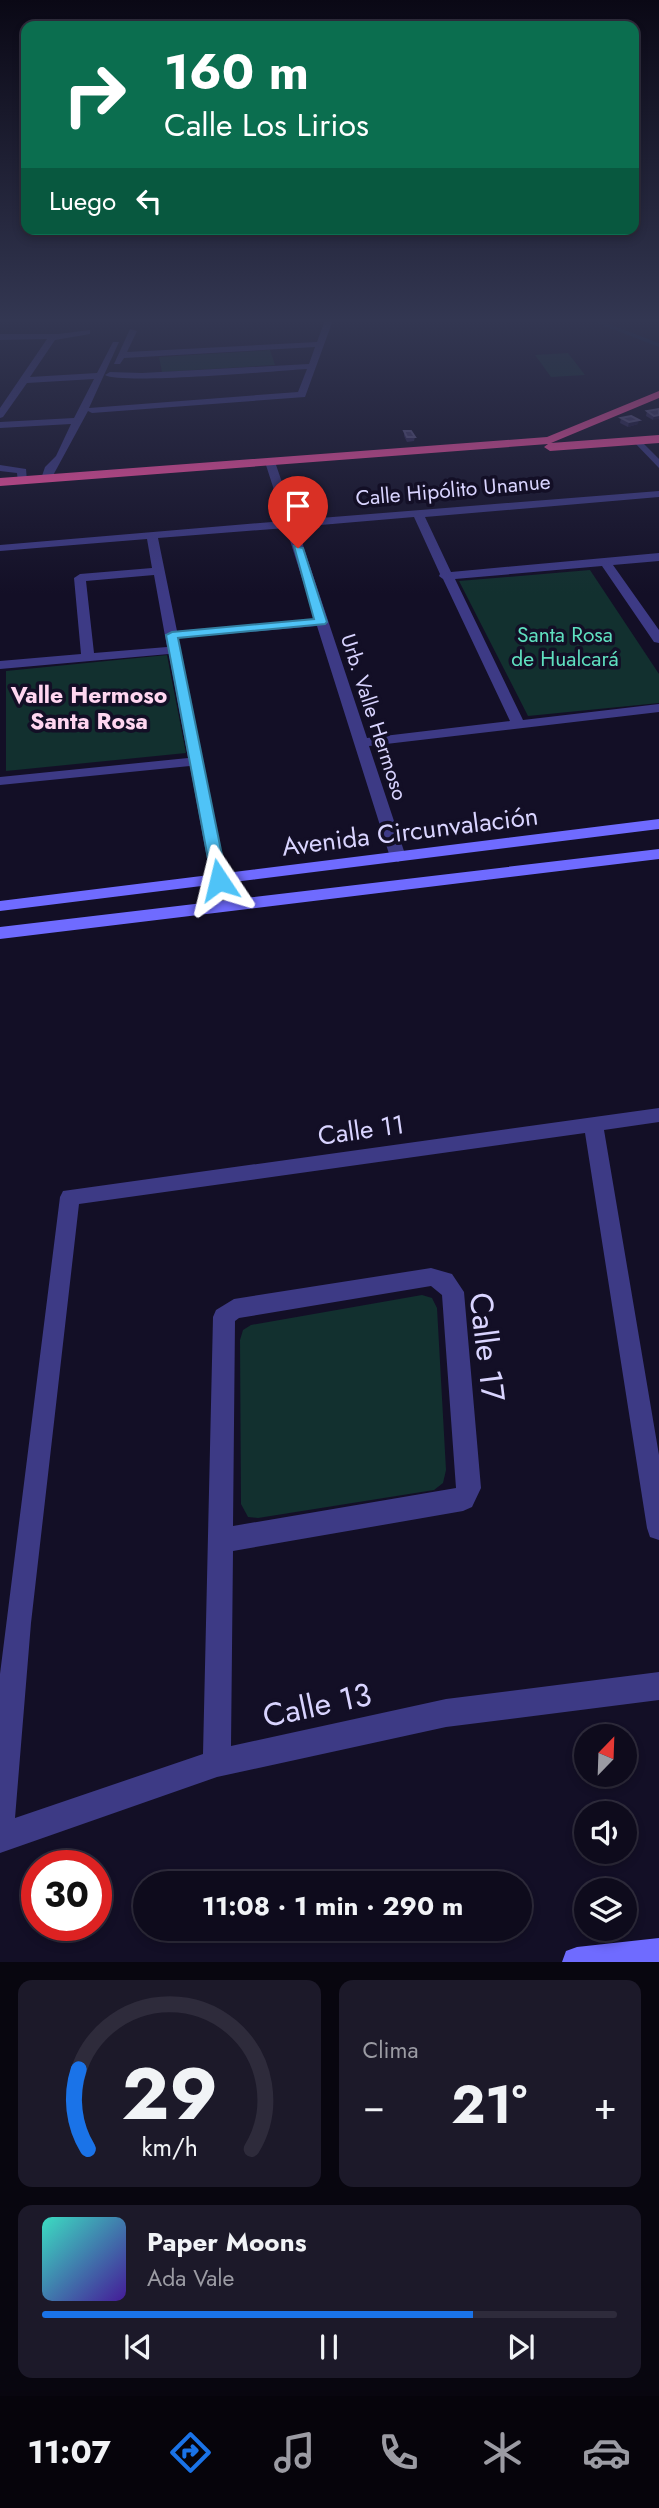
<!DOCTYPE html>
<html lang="es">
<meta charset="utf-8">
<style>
body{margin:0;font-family:Jost,sans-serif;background:#1c1929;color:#f1f3f6;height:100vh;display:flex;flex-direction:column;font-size:26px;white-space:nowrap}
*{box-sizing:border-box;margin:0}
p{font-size:23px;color:#9b9ba3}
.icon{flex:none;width:38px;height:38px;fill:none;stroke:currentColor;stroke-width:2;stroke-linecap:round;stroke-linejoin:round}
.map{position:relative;height:1962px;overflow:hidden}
.sheet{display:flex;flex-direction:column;gap:18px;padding:18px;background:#08060f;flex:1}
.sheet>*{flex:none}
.guide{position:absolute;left:21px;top:21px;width:618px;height:214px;border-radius:14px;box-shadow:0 4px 10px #0003,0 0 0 2px #2e2b3b;background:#0b6e4f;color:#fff;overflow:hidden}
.needle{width:46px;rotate:23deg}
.controls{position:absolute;left:574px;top:1724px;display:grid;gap:14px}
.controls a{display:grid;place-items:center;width:63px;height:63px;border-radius:50%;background:#0e0b1c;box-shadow:0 4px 10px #0003,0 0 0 2px #2e2b3b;font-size:35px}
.speed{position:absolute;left:21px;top:1850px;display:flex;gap:14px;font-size:35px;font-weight:700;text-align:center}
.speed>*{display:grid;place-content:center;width:91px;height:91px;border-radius:50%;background:#0e0b1c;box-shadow:0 4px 10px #0003,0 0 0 2px #2e2b3b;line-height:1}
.speed .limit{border:10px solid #d22;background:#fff;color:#111}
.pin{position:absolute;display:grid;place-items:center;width:60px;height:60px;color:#fff;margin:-72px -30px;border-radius:50% 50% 50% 0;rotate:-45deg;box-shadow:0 0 7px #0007}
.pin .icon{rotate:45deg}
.me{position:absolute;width:77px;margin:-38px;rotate:350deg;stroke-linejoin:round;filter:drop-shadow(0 0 5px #0008)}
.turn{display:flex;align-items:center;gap:24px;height:147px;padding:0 28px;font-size:32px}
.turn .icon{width:91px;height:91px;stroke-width:2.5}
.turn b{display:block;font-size:49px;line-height:60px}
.then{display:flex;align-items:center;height:66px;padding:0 28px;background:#0003;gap:14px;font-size:26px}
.big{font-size:52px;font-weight:700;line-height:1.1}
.sheet .card{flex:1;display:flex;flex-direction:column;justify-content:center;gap:10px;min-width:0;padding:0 24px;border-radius:14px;background:#1c1929}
.sheet .dial{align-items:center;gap:0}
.dial svg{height:182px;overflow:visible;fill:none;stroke:#2e2b3b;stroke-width:7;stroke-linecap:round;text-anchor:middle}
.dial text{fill:#f1f3f6;stroke:none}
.song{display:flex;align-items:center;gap:21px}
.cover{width:84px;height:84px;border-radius:10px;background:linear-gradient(135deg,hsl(170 70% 55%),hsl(260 70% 35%))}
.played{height:7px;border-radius:4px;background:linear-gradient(90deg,#1a73e8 75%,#2e2b3b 75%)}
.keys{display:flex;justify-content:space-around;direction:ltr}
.heat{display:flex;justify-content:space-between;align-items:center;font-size:38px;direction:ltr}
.sheet .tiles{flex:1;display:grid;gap:18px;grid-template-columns:1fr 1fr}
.card:last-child{grid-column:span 2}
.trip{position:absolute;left:133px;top:1871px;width:399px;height:70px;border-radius:35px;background:#0e0b1c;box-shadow:0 4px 10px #0003,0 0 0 2px #2e2b3b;font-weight:700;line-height:70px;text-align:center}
.menu{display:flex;height:112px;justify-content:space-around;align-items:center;background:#06040b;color:#9b9ba3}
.menu .icon{width:49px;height:49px}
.menu .on{color:#1a73e8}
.menu b{font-size:32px;color:#f1f3f6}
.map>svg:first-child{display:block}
.green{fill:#12302f}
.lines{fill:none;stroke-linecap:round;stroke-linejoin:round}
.stream{stroke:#0a1f44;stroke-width:3.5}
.street{fill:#3d3a85;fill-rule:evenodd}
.secondary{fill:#6f6bff;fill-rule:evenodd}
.highway{fill:#ff4fa3;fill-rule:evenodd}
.wall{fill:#312854}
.shaded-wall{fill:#1d163a}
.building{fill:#433a66;stroke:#5a527e;stroke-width:2}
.route{fill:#4fc3f7;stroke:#337fa1;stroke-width:2}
.labels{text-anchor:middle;stroke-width:7;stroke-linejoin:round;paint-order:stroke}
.far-street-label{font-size:21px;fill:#d9d4ff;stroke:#130f26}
.far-park-label{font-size:21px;fill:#5fe0c0;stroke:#130f26}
.far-neighbourhood-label{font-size:23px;font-weight:bold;fill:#ffd6f0;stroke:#130f26}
.street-label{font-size:26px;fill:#d9d4ff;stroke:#130f26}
.near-street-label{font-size:32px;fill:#d9d4ff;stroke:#130f26}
</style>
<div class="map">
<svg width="659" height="1962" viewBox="0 0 659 1962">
<rect width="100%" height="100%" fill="#130f26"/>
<!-- green -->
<path class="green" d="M 270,350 L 275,365 L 162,372 L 159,357 Z
M 568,353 L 585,375 L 551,377 L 535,355 Z
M 590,570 L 659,674 L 659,703 L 528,716 L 459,581 Z
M 167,655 L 186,753 L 6,771 L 6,671 Z
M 422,1295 L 432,1298 L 437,1308 L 446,1470 L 443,1483 L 434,1490 L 258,1518 L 248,1517 L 241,1504 L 240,1340 L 243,1330 L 251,1325 Z"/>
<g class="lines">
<!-- stream -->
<path class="stream" d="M 594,320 L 659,345"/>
<!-- street -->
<path class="street" d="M 325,320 L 333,320 L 305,397 L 92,413 L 88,411 L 50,481 L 46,482 L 41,479 L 45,467 L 56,456 L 71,424 L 0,428 L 0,422 L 74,418 L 94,379 L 27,383 L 3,417 L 0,418 L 0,408 L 47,339 L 0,340 L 0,334 L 58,334 L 90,330 L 90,334 L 55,340 L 30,377 L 97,373 L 113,342 L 119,342 L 89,408 L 298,392 L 307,369 C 276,371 122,385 105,375 L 110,372 L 142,373 L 309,364 L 315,347 L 124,358 L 120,364 L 114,364 L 130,329 L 137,331 L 127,352 L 317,342 Z
M 638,438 L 659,459 L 659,468 L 633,441 Z
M 270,459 L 275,462 L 295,520 L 659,491 L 659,497 L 425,517 L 451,572 L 659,553 L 659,561 L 613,565 L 659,630 L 659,643 L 654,642 L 602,566 L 455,579 L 523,720 L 659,704 L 659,712 L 369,746 L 406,857 L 398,862 L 390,857 L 317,626 L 178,638 L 227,880 L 225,884 L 219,885 L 211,880 L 190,766 L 0,785 L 0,777 L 188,758 L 169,654 L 0,669 L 0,661 L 81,654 L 74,578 L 80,574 L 152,568 L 147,539 L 0,551 L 0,545 L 284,521 L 265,462 ZM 414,517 L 440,574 L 439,576 L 443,579 L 510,721 L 367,738 L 297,527 ZM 286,528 L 315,619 L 177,631 L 158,538 ZM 154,575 L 167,647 L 94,653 L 86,581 Z
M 0,465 L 26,469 L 27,481 L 18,483 L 17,473 L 0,471 Z
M 659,1108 L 659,1122 L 604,1130 L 659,1455 L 659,1540 L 650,1537 L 647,1528 L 585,1133 L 79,1204 L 31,1623 L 15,1818 L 203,1754 L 213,1317 L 216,1310 L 234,1299 L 431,1268 L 452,1274 L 464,1292 L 481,1488 L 472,1507 L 463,1511 L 233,1551 L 231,1746 L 446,1699 L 659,1672 L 659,1700 L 446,1727 L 217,1777 L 0,1853 L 0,1674 L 60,1197 L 63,1191 ZM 431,1286 L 442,1295 L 456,1488 L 233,1526 L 235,1321 L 239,1318 Z"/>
<!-- secondary -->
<path class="secondary" d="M 659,819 L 659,829 L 0,911 L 0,901 Z
M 659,849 L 659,859 L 0,939 L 0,927 Z
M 659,1938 L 659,1962 L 562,1962 L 566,1951 L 577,1947 Z"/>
<!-- highway -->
<path class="highway" d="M 659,391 L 659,398 L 551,443 L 659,435 L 659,443 L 550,451 L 544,447 L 548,444 L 0,486 L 0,478 L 547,437 Z"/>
</g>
<!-- wall -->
<path class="wall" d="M 659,409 L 653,420 L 646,416 L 647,411 Z
M 621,418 L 638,424 L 628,427 L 620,423 Z
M 404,431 L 415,437 L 414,441 L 407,442 L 404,436 Z"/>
<!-- shaded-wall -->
<path class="shaded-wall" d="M 659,415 L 659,419 L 653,420 L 654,416 Z
M 639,420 L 638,424 L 628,427 L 629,422 Z"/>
<!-- building -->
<path class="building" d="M 659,409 L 659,415 L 654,416 L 647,411 Z
M 631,416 L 639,420 L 629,422 L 621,418 Z
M 404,431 L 411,431 L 415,437 L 407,437 Z"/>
<!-- sky -->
<linearGradient id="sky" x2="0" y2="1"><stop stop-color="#0a0815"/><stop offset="0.54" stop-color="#333752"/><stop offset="1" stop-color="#333752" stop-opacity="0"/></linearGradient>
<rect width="659" height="594" fill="url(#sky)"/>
<!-- route -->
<path class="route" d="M 294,546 L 303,548 L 327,622 L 325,624 L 178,638 L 227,880 L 219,884 L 212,880 L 166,635 L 172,632 L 314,619 Z"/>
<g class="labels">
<!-- far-street labels -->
<g class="far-street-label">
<text transform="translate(453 490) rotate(-5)" y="7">Calle Hipólito Unanue</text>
<text transform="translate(374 717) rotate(72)" y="7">Urb. Valle Hermoso</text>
</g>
<!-- far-park labels -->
<g class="far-park-label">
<text x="565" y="642">Santa Rosa<tspan x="565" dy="24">de Hualcará</tspan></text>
</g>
<!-- far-neighbourhood labels -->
<g class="far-neighbourhood-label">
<text x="89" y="703">Valle Hermoso<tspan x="89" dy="26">Santa Rosa</tspan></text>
</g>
<!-- street labels -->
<g class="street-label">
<text transform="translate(410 831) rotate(-7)" y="9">Avenida Circunvalación</text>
<text transform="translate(361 1130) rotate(-8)" y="9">Calle 11</text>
</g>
<!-- near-street labels -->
<g class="near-street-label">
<text transform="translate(487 1347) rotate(83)" y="11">Calle 17</text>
<text transform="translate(317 1705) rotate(-12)" y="11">Calle 13</text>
</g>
</g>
</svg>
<div class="controls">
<a><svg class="needle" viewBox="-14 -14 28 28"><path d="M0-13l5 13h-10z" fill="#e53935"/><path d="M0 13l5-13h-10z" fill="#9b9ba3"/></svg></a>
<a><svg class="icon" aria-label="sound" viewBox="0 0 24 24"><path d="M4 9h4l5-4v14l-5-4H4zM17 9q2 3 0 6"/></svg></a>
<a><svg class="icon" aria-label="layers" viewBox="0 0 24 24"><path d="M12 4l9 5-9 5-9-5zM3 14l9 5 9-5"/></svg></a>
</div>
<div class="speed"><div class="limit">30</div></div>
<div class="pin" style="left:298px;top:548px;background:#d93025"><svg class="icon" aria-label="arrive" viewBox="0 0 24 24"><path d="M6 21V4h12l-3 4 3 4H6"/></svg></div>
<svg class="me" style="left:219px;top:880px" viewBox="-20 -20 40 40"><path d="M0-17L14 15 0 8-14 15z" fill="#4fc3f7" stroke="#fff" stroke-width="4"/></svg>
<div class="trip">11:08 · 1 min · 290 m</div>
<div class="guide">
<div class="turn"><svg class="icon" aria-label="right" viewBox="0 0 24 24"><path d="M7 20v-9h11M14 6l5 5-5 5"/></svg><div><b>160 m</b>Calle Los Lirios</div></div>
<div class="then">Luego<svg class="icon" aria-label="left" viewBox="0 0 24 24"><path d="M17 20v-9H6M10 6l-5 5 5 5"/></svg></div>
</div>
</div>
<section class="sheet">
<div class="tiles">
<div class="card dial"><svg viewBox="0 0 100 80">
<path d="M14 69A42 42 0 1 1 86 69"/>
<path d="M14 69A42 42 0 0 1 10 34" stroke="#1a73e8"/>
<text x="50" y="56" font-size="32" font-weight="700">29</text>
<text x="50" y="72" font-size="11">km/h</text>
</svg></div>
<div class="card"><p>Clima</p>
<div class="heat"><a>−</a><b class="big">21°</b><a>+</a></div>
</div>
<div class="card">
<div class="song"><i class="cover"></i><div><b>Paper Moons</b><p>Ada Vale</p></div></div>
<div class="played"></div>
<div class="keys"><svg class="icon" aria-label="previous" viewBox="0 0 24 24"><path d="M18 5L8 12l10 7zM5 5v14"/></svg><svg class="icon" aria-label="pause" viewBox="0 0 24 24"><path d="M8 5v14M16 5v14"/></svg><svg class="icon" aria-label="next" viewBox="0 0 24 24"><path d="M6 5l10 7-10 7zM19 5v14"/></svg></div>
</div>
</div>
</section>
<nav class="menu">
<b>11:07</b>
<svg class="icon on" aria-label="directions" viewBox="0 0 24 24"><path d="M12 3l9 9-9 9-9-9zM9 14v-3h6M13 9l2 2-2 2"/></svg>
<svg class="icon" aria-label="music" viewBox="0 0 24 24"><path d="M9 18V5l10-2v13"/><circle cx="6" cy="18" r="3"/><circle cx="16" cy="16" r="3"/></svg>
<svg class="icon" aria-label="phone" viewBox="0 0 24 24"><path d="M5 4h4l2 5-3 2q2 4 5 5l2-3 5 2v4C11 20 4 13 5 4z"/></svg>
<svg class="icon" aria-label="climate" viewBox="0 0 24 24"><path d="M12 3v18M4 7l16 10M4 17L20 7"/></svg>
<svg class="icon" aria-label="car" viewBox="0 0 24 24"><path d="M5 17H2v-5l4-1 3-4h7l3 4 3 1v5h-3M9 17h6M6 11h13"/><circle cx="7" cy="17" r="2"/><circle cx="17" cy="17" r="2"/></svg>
</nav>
